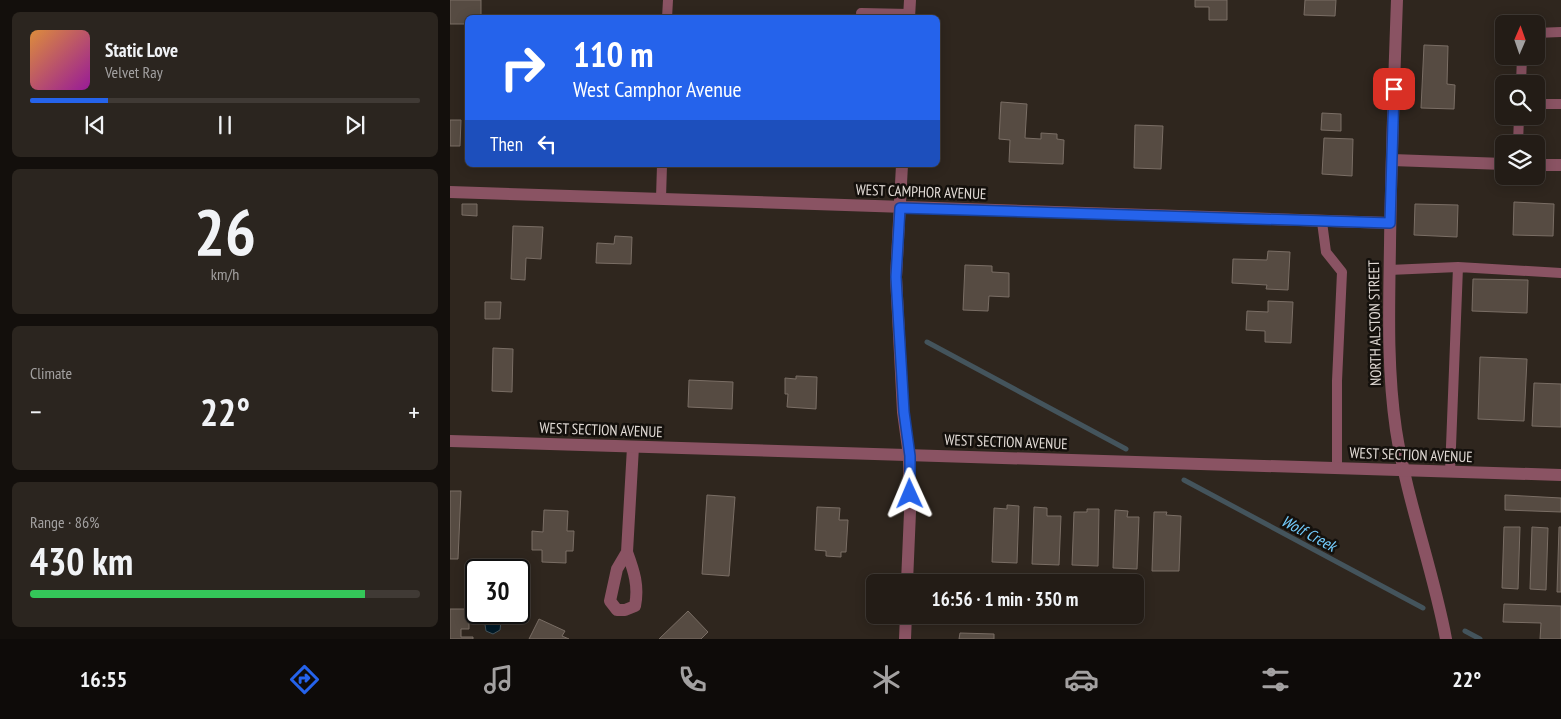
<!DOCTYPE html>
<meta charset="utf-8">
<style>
body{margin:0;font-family:"PT Sans Narrow",sans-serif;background:#2b251f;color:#f1f3f6;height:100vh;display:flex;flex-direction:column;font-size:19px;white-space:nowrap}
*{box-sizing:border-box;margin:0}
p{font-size:16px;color:#a3a1a1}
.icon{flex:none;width:28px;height:28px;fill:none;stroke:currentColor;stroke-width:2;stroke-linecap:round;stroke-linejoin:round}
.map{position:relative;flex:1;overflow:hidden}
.sheet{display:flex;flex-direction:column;gap:12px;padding:12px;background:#130f0c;width:450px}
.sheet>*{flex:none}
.guide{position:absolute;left:15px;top:15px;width:475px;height:152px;border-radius:8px;box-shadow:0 2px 12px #0003,0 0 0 1px #403a35;background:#2563eb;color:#fff;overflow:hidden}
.needle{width:32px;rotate:2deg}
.fabs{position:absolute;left:1045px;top:15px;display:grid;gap:10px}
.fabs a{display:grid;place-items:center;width:50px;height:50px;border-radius:8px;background:#231c16;box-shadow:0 2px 12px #0003,0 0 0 1px #403a35;font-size:25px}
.speed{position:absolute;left:15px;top:559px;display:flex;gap:10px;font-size:25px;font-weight:700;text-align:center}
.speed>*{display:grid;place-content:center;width:65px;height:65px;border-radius:50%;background:#231c16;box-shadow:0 2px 12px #0003,0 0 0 1px #403a35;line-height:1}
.speed .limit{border:2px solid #111;border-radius:8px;background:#fff;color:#111}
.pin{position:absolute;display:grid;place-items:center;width:42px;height:42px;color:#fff;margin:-21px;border-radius:10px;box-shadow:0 2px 8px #0006}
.me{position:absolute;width:55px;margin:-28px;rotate:359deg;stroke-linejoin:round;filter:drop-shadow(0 0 4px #0008)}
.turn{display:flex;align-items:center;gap:18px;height:105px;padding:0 25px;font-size:22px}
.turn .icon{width:65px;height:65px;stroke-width:2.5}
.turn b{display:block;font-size:35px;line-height:42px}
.then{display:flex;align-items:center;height:48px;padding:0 25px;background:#0003;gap:10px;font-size:19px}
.big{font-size:38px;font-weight:700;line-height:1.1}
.sheet .widget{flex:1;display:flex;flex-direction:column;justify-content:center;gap:8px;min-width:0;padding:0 18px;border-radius:8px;background:#2b251f}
.sheet .dial{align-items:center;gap:0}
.dial b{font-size:65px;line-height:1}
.song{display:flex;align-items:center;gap:15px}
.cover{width:60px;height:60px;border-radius:8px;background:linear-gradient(135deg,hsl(30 70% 55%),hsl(300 70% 35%))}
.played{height:5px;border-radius:2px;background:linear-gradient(90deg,#2563eb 20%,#403a35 20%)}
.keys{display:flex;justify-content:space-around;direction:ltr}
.heat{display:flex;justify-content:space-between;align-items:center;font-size:28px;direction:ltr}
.charge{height:8px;border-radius:4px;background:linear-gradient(90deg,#34c759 86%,#403a35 0)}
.trip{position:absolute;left:416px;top:574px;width:278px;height:50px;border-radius:8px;background:#231c16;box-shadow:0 2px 12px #0003,0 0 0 1px #403a35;font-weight:700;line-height:50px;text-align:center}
.dock{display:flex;height:80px;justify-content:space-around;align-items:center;background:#0e0b09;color:#a3a1a1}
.dock .icon{width:35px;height:35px}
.dock .selected{color:#2563eb}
.dock b{font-size:22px;color:#f1f3f6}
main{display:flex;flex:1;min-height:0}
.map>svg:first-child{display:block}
.water{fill:#001a28;stroke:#44545c}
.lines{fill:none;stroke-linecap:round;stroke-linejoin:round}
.stream{stroke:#44545c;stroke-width:5}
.building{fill:#564b42;stroke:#7a6e65}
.service{stroke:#8a5363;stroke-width:10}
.minor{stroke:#8a5363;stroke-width:12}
.tertiary{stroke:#8a5363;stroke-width:12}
.route-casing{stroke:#184099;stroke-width:12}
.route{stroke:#2563eb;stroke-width:9}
.labels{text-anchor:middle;stroke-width:5;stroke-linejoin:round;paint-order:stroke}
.street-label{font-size:15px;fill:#e1dad5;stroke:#14100c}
.water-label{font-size:16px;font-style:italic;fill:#75ceff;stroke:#14100c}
</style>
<main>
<section class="sheet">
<div class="widget">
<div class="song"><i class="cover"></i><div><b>Static Love</b><p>Velvet Ray</p></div></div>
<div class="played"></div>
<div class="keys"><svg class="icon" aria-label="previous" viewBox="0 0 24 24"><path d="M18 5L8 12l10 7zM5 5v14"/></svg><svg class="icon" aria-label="pause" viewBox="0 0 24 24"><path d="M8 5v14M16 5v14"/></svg><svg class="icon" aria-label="next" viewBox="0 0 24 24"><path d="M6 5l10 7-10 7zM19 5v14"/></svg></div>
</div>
<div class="widget dial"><b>26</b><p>km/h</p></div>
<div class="widget"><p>Climate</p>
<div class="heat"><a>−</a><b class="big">22°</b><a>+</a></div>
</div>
<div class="widget"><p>Range · 86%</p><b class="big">430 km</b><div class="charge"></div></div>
</section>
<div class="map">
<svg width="1111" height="639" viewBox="0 0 1111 639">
<rect width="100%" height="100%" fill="#2f261e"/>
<!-- water -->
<path class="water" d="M 30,613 L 52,613 L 50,630 L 43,634 L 36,631 L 34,618 Z"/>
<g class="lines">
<!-- stream -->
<path class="stream" d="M 477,342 L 676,449
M 734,480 L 973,608
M 1015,631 L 1030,639"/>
</g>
<!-- building -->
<path class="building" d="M 0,0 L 31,0 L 31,18 L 18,18 L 18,24 L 0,24 Z
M 745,0 L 777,0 L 777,20 L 759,20 L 759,7 L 745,7 Z
M 855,0 L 886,0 L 885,16 L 854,15 Z
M 974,45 L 998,46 L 997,84 L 1005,85 L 1004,109 L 971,108 Z
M 551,102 L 577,104 L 575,138 L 591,139 L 591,133 L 607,134 L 607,139 L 614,140 L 613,164 L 559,162 L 560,140 L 549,139 Z
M 872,113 L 891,114 L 891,131 L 871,130 Z
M 0,120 L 11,120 L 10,146 L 0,146 Z
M 685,125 L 713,126 L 711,169 L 684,168 Z
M 874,138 L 903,139 L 902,176 L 872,174 Z
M 1064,202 L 1104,204 L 1103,236 L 1063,235 Z
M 12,204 L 27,204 L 27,216 L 12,215 Z
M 965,204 L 1008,205 L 1007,237 L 964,235 Z
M 63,226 L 93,227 L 91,259 L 76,258 L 75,280 L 61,279 Z
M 165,236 L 182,237 L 181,264 L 146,263 L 147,243 L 164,244 Z
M 818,251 L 840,252 L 838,290 L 816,289 L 817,285 L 782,283 L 783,259 L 817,260 Z
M 515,265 L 542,266 L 542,272 L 559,273 L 559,297 L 539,296 L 538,311 L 513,310 Z
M 1023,279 L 1078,280 L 1077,313 L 1022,311 Z
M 818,301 L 843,302 L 841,343 L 815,342 L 815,331 L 796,330 L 797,311 L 818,312 Z
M 35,302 L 51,302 L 50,319 L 35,319 Z
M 43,348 L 63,349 L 62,392 L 42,391 Z
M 1030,357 L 1077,359 L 1074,421 L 1028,419 Z
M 346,376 L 367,377 L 366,409 L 337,407 L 338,394 L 335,394 L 335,378 L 346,379 Z
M 239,380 L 283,382 L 282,409 L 238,407 Z
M 1084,383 L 1111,384 L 1111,427 L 1082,426 Z
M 0,491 L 11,491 L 8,559 L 0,559 Z
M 257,495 L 285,497 L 279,576 L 252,574 Z
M 1055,495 L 1111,498 L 1111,512 L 1055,510 Z
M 557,505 L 569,506 L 567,563 L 542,562 L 544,508 L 557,509 Z
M 367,507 L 390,508 L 389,520 L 398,520 L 396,552 L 391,552 L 391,557 L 376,556 L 376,551 L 365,550 Z
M 584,507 L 597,508 L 597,516 L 611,516 L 609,565 L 582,564 Z
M 637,509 L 649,509 L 648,566 L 622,565 L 624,512 L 637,512 Z
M 94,510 L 118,511 L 117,531 L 124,531 L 123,551 L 116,551 L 116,563 L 92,562 L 92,550 L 82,550 L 82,531 L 93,532 Z
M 665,510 L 678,511 L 677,517 L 689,517 L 687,569 L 663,568 Z
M 704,512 L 717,512 L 716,515 L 731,516 L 729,571 L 702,571 Z
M 1054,527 L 1070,527 L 1068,589 L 1052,588 Z
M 1082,527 L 1098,528 L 1096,590 L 1080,589 Z
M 1109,527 L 1111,527 L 1111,592 L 1107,592 Z
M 1054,604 L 1111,606 L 1111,639 L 1090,639 L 1091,623 L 1053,622 Z
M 0,609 L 19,609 L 19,629 L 11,629 L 11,637 L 23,637 L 23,639 L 0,639 Z
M 238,611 L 258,632 L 251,639 L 209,639 Z
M 89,619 L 115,631 L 112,636 L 119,639 L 79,639 Z
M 510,633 L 544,634 L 544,639 L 509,639 Z"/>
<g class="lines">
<!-- service -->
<path class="service" d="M 411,13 L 459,14
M 217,18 L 218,0
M 1086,33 L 1111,32
M 1071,84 L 1072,56
M 1086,104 L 1111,104
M 1068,144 L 1069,116
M 211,198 L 212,165
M 872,222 L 876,252 L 892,272 L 887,381 L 887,469
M 939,270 L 1008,267 L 1111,273
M 1000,472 L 1008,267"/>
<!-- minor -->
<path class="minor" d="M 947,0 C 944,82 941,164 940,245 C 939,307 937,369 946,430 C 957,501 983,569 996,639
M 459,18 L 460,0
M 942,160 L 1054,164
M 452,165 L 446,277 L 453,412 L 459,456 L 460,512 L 457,582
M 1086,165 L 1111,165
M 0,192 L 940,223
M 177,552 C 184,571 189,586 185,606 L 175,610 L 167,610 L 160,601 L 167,569 Z
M 177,552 L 183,447
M 455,639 L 456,615"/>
<!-- tertiary -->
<path class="tertiary" d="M 0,441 L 1111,475"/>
</g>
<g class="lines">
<defs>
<path id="route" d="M 460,494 L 460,456 L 454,412 L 447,295 L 446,277 L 450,208 L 940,223 L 944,89"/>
</defs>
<!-- route casing -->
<use href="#route" class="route-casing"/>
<!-- route -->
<use href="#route" class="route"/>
</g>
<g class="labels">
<!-- street labels -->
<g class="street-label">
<text transform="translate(471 192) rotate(2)" y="5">WEST CAMPHOR AVENUE</text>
<text transform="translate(925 323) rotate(-91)" y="5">NORTH ALSTON STREET</text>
<text transform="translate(151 430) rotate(2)" y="5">WEST SECTION AVENUE</text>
<text transform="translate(556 442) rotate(2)" y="5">WEST SECTION AVENUE</text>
<text transform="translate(961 455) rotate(2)" y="5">WEST SECTION AVENUE</text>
</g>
<!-- water labels -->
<g class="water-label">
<text transform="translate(859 533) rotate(28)" y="6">Wolf Creek</text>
</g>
</g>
</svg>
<div class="fabs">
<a><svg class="needle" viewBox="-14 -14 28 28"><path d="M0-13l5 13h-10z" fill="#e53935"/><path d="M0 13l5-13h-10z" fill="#a3a1a1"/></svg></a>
<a><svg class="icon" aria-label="search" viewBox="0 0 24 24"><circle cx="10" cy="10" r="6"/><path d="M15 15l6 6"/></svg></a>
<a><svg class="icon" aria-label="layers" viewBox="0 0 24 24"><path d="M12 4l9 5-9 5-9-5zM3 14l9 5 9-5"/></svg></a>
</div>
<div class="speed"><div class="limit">30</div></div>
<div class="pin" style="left:944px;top:89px;background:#d93025"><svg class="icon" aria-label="arrive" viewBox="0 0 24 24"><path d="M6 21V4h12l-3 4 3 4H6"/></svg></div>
<svg class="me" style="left:460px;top:494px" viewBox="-20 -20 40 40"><path d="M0-17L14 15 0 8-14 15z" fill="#2563eb" stroke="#fff" stroke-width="4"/></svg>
<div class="trip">16:56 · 1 min · 350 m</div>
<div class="guide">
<div class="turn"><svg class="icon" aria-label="right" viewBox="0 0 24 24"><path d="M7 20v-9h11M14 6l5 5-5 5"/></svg><div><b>110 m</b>West Camphor Avenue</div></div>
<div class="then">Then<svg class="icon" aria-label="left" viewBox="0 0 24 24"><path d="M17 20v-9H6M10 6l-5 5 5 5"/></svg></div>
</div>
</div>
</main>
<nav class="dock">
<b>16:55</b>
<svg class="icon selected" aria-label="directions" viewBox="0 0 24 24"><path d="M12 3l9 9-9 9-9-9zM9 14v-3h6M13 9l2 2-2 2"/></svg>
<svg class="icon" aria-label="music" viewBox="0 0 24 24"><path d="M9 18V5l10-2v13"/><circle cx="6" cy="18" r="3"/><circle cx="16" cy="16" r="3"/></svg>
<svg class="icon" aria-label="phone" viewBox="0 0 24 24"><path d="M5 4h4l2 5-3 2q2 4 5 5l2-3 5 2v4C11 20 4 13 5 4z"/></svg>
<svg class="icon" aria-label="climate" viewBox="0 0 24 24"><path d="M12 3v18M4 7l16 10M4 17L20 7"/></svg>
<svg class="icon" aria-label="car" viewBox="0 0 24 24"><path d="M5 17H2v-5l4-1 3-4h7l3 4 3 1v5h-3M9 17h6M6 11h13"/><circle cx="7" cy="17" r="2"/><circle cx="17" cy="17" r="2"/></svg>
<svg class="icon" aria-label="filters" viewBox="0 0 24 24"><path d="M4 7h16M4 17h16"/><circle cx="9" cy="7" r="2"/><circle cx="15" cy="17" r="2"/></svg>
<b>22°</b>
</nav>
